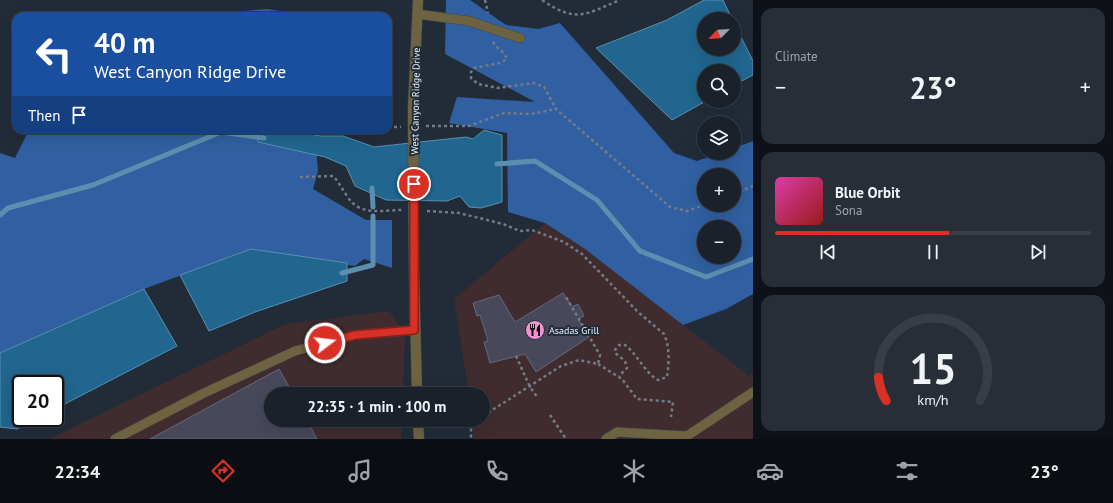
<!DOCTYPE html>
<meta charset="utf-8">
<style>
body{margin:0;font-family:"PT Sans",sans-serif;background:#272e37;color:#f1f3f6;height:100vh;display:flex;flex-direction:column;font-size:15px;white-space:nowrap}
*{box-sizing:border-box;margin:0}
p{font-size:13px;color:#9fa3a9}
.icon{flex:none;width:22px;height:22px;fill:none;stroke:currentColor;stroke-width:2;stroke-linecap:round;stroke-linejoin:round}
.map{position:relative;flex:1;overflow:hidden}
.sheet{display:flex;flex-direction:column;gap:8px;padding:8px;background:#0e1218;width:360px}
.sheet>*{flex:none}
.guide{position:absolute;left:12px;top:12px;width:380px;height:122px;border-radius:12px;box-shadow:0 4px 16px #0002,0 0 0 1px #383e47;background:#1a4fa0;color:#fff;overflow:hidden}
.needle{width:26px;rotate:246deg}
.fabs{position:absolute;left:697px;top:12px;display:grid;gap:8px}
.fabs a{display:grid;place-items:center;width:44px;height:44px;border-radius:50%;background:#1a212b;box-shadow:0 4px 16px #0002,0 0 0 1px #383e47;font-size:20px}
.speed{position:absolute;left:12px;top:375px;display:flex;gap:8px;font-size:20px;font-weight:700;text-align:center}
.speed>*{display:grid;place-content:center;width:52px;height:52px;border-radius:50%;background:#1a212b;box-shadow:0 4px 16px #0002,0 0 0 1px #383e47;line-height:1}
.speed .limit{border:2px solid #111;border-radius:6px;background:#fff;color:#111}
.pin{position:absolute;display:grid;place-items:center;width:34px;height:34px;color:#fff;margin:-17px;border:2px solid #fff;border-radius:50%;box-shadow:0 1px 4px #0007}
.me{position:absolute;width:44px;margin:-22px;rotate:75deg;stroke-linejoin:round;filter:drop-shadow(0 0 3px #0008)}
.turn{display:flex;align-items:center;gap:14px;height:84px;padding:0 16px;font-size:18px}
.turn .icon{width:52px;height:52px;stroke-width:2.5}
.turn b{display:block;font-size:28px;line-height:34px}
.then{display:flex;align-items:center;height:38px;padding:0 16px;background:#0003;gap:8px;font-size:15px}
.big{font-size:30px;font-weight:800;line-height:1.1}
.sheet .widget{flex:1;display:flex;flex-direction:column;justify-content:center;gap:6px;min-width:0;padding:0 14px;border-radius:12px;background:#272e37}
.sheet .dial{align-items:center;gap:0}
.dial svg{height:104px;overflow:visible;fill:none;stroke:#383e47;stroke-width:7;stroke-linecap:round;text-anchor:middle}
.dial text{fill:#f1f3f6;stroke:none}
.song{display:flex;align-items:center;gap:12px}
.cover{width:48px;height:48px;border-radius:6px;background:linear-gradient(135deg,hsl(320 70% 55%),hsl(0 70% 35%))}
.played{height:4px;border-radius:2px;background:linear-gradient(90deg,#d93025 55%,#383e47 55%)}
.keys{display:flex;justify-content:space-around;direction:ltr}
.heat{display:flex;justify-content:space-between;align-items:center;font-size:22px;direction:ltr}
.trip{position:absolute;left:264px;top:387px;width:226px;height:40px;border-radius:20px;background:#1a212b;box-shadow:0 4px 16px #0002,0 0 0 1px #383e47;font-weight:800;line-height:40px;text-align:center}
.tabs{display:flex;height:64px;justify-content:space-around;align-items:center;background:#0a0d11;color:#9fa3a9}
.tabs .icon{width:28px;height:28px}
.tabs .current{color:#d93025}
.tabs b{font-size:18px;color:#f1f3f6}
main{display:flex;flex:1;min-height:0}
.map>svg:first-child{display:block}
.commercial{fill:#402c2e}
.forest{fill:#3060a1;fill-rule:evenodd}
.water{fill:#20668f;stroke:#5c8faf}
.lines{fill:none;stroke-linecap:round;stroke-linejoin:round}
.stream{stroke:#5c8faf;stroke-width:5}
.building{fill:#47495a;stroke:#65677a}
.service-casing{stroke:#3e4754;stroke-width:10}
.tertiary-casing{stroke:#3e4754;stroke-width:11}
.path{stroke:#737b87;stroke-width:2.5;stroke-dasharray:3 3;stroke-linecap:butt}
.service{stroke:#6e6340;stroke-width:9}
.tertiary{stroke:#6e6340;stroke-width:10}
.tertiary-bridge-casing{stroke:#3e4754;stroke-width:11;stroke-linecap:butt}
.tertiary-bridge{stroke:#6e6340;stroke-width:10}
.route-casing{stroke:#8d1f18;stroke-width:10}
.route{stroke:#d93025;stroke-width:7}
.labels{text-anchor:middle;stroke-width:4;stroke-linejoin:round;paint-order:stroke}
.street-label{font-size:10px;fill:#e9f0f9;stroke:#222c39}
.poi-label{font-size:10px;fill:#e9f0f9;stroke:#222c39;text-anchor:start}
</style>
<main>
<div class="map">
<svg width="753" height="439" viewBox="0 0 753 439">
<rect width="100%" height="100%" fill="#222c39"/>
<!-- commercial -->
<path class="commercial" d="M 545,223 L 585,249 L 749,376 L 753,373 L 753,439 L 473,439 L 473,420 L 483,420 L 483,394 L 469,394 L 454,299 Z
M 389,311 L 405,334 L 403,394 L 271,394 L 271,420 L 402,420 L 401,439 L 49,439 L 286,324 Z"/>
<!-- forest -->
<path class="forest" d="M 446,0 L 470,0 L 506,25 L 538,29 L 560,23 L 674,153 L 697,161 L 720,153 L 734,153 L 734,148 L 753,141 L 753,294 L 726,309 L 683,325 L 585,249 L 545,223 L 508,212 L 507,133 L 449,123 L 457,97 L 535,102 L 445,54 ZM 704,175 L 734,175 L 734,205 L 704,205 ZM 704,227 L 734,227 L 734,257 L 704,257 Z
M 267,9 L 313,16 L 228,16 L 231,12 Z
M 29,130 L 333,130 L 315,132 L 318,171 L 313,189 L 366,220 L 392,220 L 392,268 L 364,259 L 355,266 L 251,249 L 144,289 L 0,353 L 0,153 L 15,158 Z"/>
<!-- water -->
<path class="water" d="M 704,0 L 723,0 L 732,19 L 704,19 L 704,49 L 734,49 L 734,23 L 753,61 L 753,75 L 734,85 L 734,71 L 704,71 L 704,101 L 706,101 L 672,120 L 596,48 L 667,20 Z
M 258,130 L 293,130 L 320,136 L 343,136 L 374,147 L 466,137 L 473,139 L 484,130 L 502,135 L 502,202 L 481,208 L 469,207 L 460,196 L 447,201 L 386,200 L 355,186 L 346,166 L 325,157 L 258,142 Z
M 251,249 L 347,263 L 347,281 L 255,312 L 209,331 L 180,275 Z
M 144,289 L 177,346 L 55,409 L 55,384 L 21,384 L 21,418 L 38,418 L 17,429 L 0,427 L 0,353 Z"/>
<g class="lines">
<!-- stream -->
<path class="stream" d="M 497,164 L 535,161 L 597,200 L 640,251 L 706,277 L 753,259
M 372,188 L 373,207
M 0,215 L 8,208 L 93,185 L 221,132 L 264,138
M 342,273 L 373,265 L 373,216"/>
</g>
<!-- building -->
<path class="building" d="M 563,293 L 572,307 L 578,304 L 584,316 L 578,319 L 589,337 L 536,372 L 525,354 L 490,363 L 484,342 L 488,341 L 480,315 L 477,316 L 473,303 L 499,295 L 515,322 Z
M 279,369 L 293,394 L 271,394 L 271,420 L 307,420 L 317,439 L 150,439 Z"/>
<g class="lines">
<defs>
<path id="service" d="M 417,14 L 469,21 L 520,38
M 115,439 L 204,393 L 295,351 L 355,335 L 415,330
M 606,439 L 617,432 L 687,436 L 753,392"/>
<path id="tertiary" d="M 413,110 L 418,0
M 414,272 L 417,394
M 418,420 L 419,439"/>
</defs>
<!-- service casing -->
<use href="#service" class="service-casing"/>
<!-- tertiary casing -->
<use href="#tertiary" class="tertiary-casing"/>
<!-- path -->
<path class="path" d="M 485,0 L 488,13
M 542,0 C 576,23 584,15 620,0
M 493,42 C 497,49 504,51 507,59 L 500,63 L 474,68 L 471,72 L 471,78 L 478,84 L 498,88 L 534,83 L 544,87 L 556,109 L 670,207 L 687,211 L 704,205
M 426,126 L 469,126 L 504,113 L 531,114 L 556,109
M 388,127 L 401,127
M 300,177 L 333,176 C 339,182 342,189 347,196 C 360,217 382,210 402,210
M 734,194 L 753,186
M 427,211 L 459,213 L 503,224 L 520,231 L 532,230 L 564,242 L 582,254 L 638,312 L 664,334 C 670,347 669,363 667,377 L 658,380 C 646,374 637,354 625,345 L 619,345 L 615,350 L 615,353 C 620,357 627,361 627,368 L 619,376
M 516,356 L 530,387 L 538,398
M 598,364 L 622,379 L 637,399 L 673,402 L 671,417
M 550,415 L 566,439
M 483,416 L 561,366 L 579,360 L 598,364 L 600,355 L 566,297
M 471,423 L 476,420
M 447,426 L 469,422 L 471,423 L 471,439"/>
<!-- service -->
<use href="#service" class="service"/>
<!-- tertiary -->
<use href="#tertiary" class="tertiary"/>
<defs>
<path id="tertiary-bridge" d="M 413,110 L 414,272"/>
</defs>
<!-- tertiary-bridge casing -->
<use href="#tertiary-bridge" class="tertiary-bridge-casing"/>
<!-- tertiary-bridge -->
<use href="#tertiary-bridge" class="tertiary-bridge"/>
</g>
<g class="lines">
<defs>
<path id="route" d="M 325,343 L 355,335 L 414,330 L 414,184"/>
</defs>
<!-- route casing -->
<use href="#route" class="route-casing"/>
<!-- route -->
<use href="#route" class="route"/>
</g>
<!-- icons -->
<defs>
<symbol id="restaurant-disc" viewBox="-11 -11 22 22"><circle r="9.5" fill="#f491d3" stroke="#222c39"/><path d="M-5-6h1v4h1v-4h1v4h1v-4h1v5L-1.5 .5V6h-2V.5L-5-1ZM5-6V6H3V1.5H1.5Q1.5-4 5-6Z" fill="#111"/></symbol>
</defs>
<g fill-rule="evenodd">
<use href="#restaurant-disc" x="524" y="319" width="22" height="22"/>
</g>
<g class="labels">
<!-- street labels -->
<g class="street-label">
<text transform="translate(415 101) rotate(-89)" y="4">West Canyon Ridge Drive</text>
</g>
<!-- poi labels -->
<g class="poi-label">
<text x="549" y="334">Asadas Grill</text>
</g>
</g>
</svg>
<div class="fabs">
<a><svg class="needle" viewBox="-14 -14 28 28"><path d="M0-13l5 13h-10z" fill="#e53935"/><path d="M0 13l5-13h-10z" fill="#9fa3a9"/></svg></a>
<a><svg class="icon" aria-label="search" viewBox="0 0 24 24"><circle cx="10" cy="10" r="6"/><path d="M15 15l6 6"/></svg></a>
<a><svg class="icon" aria-label="layers" viewBox="0 0 24 24"><path d="M12 4l9 5-9 5-9-5zM3 14l9 5 9-5"/></svg></a>
<a>+</a>
<a>−</a>
</div>
<div class="speed"><div class="limit">20</div></div>
<div class="pin" style="left:414px;top:184px;background:#d93025"><svg class="icon" aria-label="arrive" viewBox="0 0 24 24"><path d="M6 21V4h12l-3 4 3 4H6"/></svg></div>
<svg class="me" style="left:325px;top:343px" viewBox="-20 -20 40 40"><circle r="17" fill="#d93025" stroke="#fff" stroke-width="3"/><path d="M0-11L8 9 0 5-8 9z" fill="#fff"/></svg>
<div class="trip">22:35 · 1 min · 100 m</div>
<div class="guide">
<div class="turn"><svg class="icon" aria-label="left" viewBox="0 0 24 24"><path d="M17 20v-9H6M10 6l-5 5 5 5"/></svg><div><b>40 m</b>West Canyon Ridge Drive</div></div>
<div class="then">Then<svg class="icon" aria-label="arrive" viewBox="0 0 24 24"><path d="M6 21V4h12l-3 4 3 4H6"/></svg></div>
</div>
</div>
<section class="sheet">
<div class="widget"><p>Climate</p>
<div class="heat"><a>−</a><b class="big">23°</b><a>+</a></div>
</div>
<div class="widget">
<div class="song"><i class="cover"></i><div><b>Blue Orbit</b><p>Sona</p></div></div>
<div class="played"></div>
<div class="keys"><svg class="icon" aria-label="previous" viewBox="0 0 24 24"><path d="M18 5L8 12l10 7zM5 5v14"/></svg><svg class="icon" aria-label="pause" viewBox="0 0 24 24"><path d="M8 5v14M16 5v14"/></svg><svg class="icon" aria-label="next" viewBox="0 0 24 24"><path d="M6 5l10 7-10 7zM19 5v14"/></svg></div>
</div>
<div class="widget dial"><svg viewBox="0 0 100 80">
<path d="M14 69A42 42 0 1 1 86 69"/>
<path d="M14 69A42 42 0 0 1 8 51" stroke="#d93025"/>
<text x="50" y="56" font-size="32" font-weight="700">15</text>
<text x="50" y="72" font-size="11">km/h</text>
</svg></div>
</section>
</main>
<nav class="tabs">
<b>22:34</b>
<svg class="icon current" aria-label="directions" viewBox="0 0 24 24"><path d="M12 3l9 9-9 9-9-9zM9 14v-3h6M13 9l2 2-2 2"/></svg>
<svg class="icon" aria-label="music" viewBox="0 0 24 24"><path d="M9 18V5l10-2v13"/><circle cx="6" cy="18" r="3"/><circle cx="16" cy="16" r="3"/></svg>
<svg class="icon" aria-label="phone" viewBox="0 0 24 24"><path d="M5 4h4l2 5-3 2q2 4 5 5l2-3 5 2v4C11 20 4 13 5 4z"/></svg>
<svg class="icon" aria-label="climate" viewBox="0 0 24 24"><path d="M12 3v18M4 7l16 10M4 17L20 7"/></svg>
<svg class="icon" aria-label="car" viewBox="0 0 24 24"><path d="M5 17H2v-5l4-1 3-4h7l3 4 3 1v5h-3M9 17h6M6 11h13"/><circle cx="7" cy="17" r="2"/><circle cx="17" cy="17" r="2"/></svg>
<svg class="icon" aria-label="filters" viewBox="0 0 24 24"><path d="M4 7h16M4 17h16"/><circle cx="9" cy="7" r="2"/><circle cx="15" cy="17" r="2"/></svg>
<b>23°</b>
</nav>
